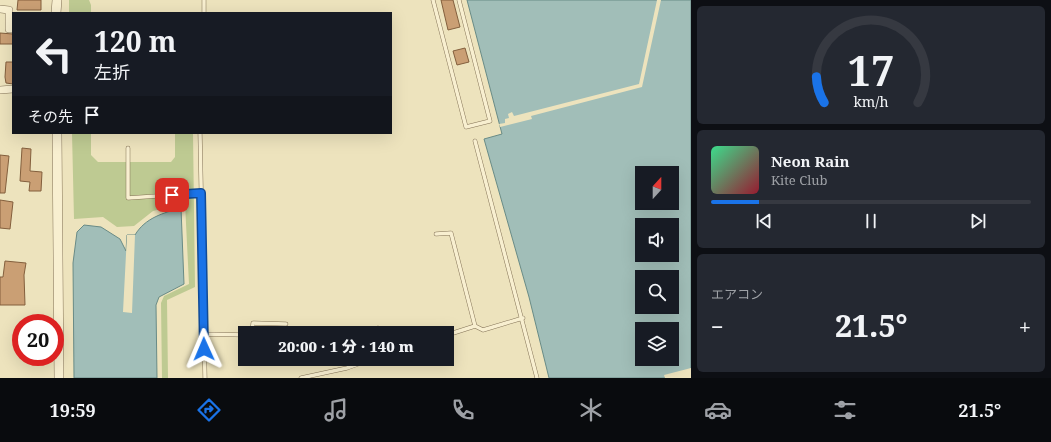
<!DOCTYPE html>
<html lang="ja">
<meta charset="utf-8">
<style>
body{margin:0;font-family:"Noto Serif","Noto Sans JP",serif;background:#242831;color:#f1f3f6;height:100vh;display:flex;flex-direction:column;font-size:15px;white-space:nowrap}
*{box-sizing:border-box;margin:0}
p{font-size:13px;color:#9ea1a6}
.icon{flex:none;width:22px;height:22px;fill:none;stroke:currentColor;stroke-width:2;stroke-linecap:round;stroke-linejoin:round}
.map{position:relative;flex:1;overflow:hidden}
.details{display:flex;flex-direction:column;gap:6px;padding:6px;background:#0d0f14;width:360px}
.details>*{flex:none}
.top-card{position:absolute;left:12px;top:12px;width:380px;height:122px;border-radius:0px;box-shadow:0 4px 16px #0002;background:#171b24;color:#f1f3f6;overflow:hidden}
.needle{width:26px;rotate:21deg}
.controls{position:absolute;left:635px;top:166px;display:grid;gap:8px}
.controls a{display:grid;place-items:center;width:44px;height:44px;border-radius:0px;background:#171b24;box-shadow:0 4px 16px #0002;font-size:20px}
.speed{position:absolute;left:12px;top:314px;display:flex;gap:8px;font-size:20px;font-weight:700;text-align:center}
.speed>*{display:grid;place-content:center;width:52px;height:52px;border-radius:50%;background:#171b24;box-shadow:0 4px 16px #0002;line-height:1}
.speed .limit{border:6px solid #d22;background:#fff;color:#111}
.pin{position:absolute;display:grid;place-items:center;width:34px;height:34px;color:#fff;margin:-17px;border-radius:8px;box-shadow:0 2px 6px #0006}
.me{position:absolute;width:44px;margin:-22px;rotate:359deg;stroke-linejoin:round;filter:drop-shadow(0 0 3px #0008)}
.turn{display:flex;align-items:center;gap:14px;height:84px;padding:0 16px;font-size:18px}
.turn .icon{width:52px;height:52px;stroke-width:2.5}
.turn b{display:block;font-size:28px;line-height:34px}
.then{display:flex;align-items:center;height:38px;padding:0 16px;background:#0003;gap:8px;font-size:15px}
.big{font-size:30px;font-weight:800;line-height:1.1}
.details .card{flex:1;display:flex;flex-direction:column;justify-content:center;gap:6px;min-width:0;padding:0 14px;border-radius:6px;background:#242831}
.details .dial{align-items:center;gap:0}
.dial svg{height:104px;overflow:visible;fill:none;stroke:#363941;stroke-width:7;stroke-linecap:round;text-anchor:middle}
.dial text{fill:#f1f3f6;stroke:none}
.song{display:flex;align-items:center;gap:12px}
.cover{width:48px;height:48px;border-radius:6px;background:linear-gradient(135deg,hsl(150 70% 55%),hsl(350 70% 35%))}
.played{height:4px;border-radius:2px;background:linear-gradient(90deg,#1a73e8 15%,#363941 15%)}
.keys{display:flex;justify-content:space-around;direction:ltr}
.heat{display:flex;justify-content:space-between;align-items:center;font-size:22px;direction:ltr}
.trip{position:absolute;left:238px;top:326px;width:216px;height:40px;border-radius:0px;background:#171b24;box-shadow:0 4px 16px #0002;font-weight:800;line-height:40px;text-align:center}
.tab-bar{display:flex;height:64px;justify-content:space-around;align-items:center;background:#090b0e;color:#9ea1a6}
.tab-bar .icon{width:28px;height:28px}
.tab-bar .on{color:#1a73e8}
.tab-bar b{font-size:18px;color:#f1f3f6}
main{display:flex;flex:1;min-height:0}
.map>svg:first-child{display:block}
.green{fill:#beca92}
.water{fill:#a1beb8;stroke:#698b86;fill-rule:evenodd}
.pier{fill:#ede3bd}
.building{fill:#ca9f74;stroke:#835f3d}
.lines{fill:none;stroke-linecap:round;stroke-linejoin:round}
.service-casing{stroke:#847357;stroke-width:4.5}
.minor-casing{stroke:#847357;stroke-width:8}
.tertiary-casing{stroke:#847357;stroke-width:10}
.service{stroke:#f8efd0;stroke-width:3.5}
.minor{stroke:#f8efd0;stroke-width:7}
.tertiary{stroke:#f8efd0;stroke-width:9}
.route-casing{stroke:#114b97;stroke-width:10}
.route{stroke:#1a73e8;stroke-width:7}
</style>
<main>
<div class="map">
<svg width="691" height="378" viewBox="0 0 691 378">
<rect width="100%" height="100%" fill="#ede3bd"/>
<!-- green -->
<path class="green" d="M 69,0 L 89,0 L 91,5 L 91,13 L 69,13 Z
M 72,133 L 91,133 L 91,155 L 98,162 L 171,162 L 175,157 L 175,133 L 193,133 L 195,287 L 167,300 L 168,378 L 162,378 L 161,303 L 164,296 L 189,284 L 185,203 L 153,211 L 134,226 L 117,227 L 103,217 L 74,219 Z"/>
<!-- water -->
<path class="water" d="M 467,0 L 691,0 L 691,378 L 549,378 L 529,297 L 484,139 L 502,134 ZM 642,173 L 672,173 L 672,203 L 642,203 ZM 642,225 L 672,225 L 672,255 L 642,255 ZM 642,277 L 672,277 L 672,307 L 642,307 ZM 642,329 L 672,329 L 672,359 L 642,359 Z
M 181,208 L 184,284 L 159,297 L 156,305 L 157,378 L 74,378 L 73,263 L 77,232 L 84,225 L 101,227 L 120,239 L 126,251 L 127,235 L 135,235 C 145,218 163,213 181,208 Z"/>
<!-- pier -->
<path class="pier" d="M 657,0 L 661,0 L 642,87 L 531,116 L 532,119 L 500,127 L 499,124 L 505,123 L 505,119 L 509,118 L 508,114 L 512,112 L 514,116 L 639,84 Z
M 127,235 L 135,235 L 132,313 L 123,312 Z
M 691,368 L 691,378 L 665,378 L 664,375 Z"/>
<!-- building -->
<path class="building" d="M 18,0 L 41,0 L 41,10 L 17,10 Z
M 441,0 L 453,0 L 460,27 L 448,30 Z
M 0,33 L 13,34 L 13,44 L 0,44 Z
M 465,48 L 469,62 L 457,65 L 453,51 Z
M 6,62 L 13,62 L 13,84 L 6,83 L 5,77 Z
M 22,148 L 31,149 L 30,171 L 42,172 L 41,191 L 29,191 L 30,182 L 20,181 Z
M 0,155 L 9,156 L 5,193 L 0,193 Z
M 0,200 L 13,202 L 10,229 L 0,228 Z
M 5,261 L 26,263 L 24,275 L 25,305 L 0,305 L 0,277 L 3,277 Z"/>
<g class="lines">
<defs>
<path id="service" d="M 204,0 L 204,13
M 433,0 L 466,127 L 490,121 L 459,0
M 200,133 L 205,378
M 475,141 L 537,378
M 128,148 L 128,198 L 201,193
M 436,234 L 451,233 L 475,326 L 447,335
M 475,326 L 483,330 L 523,318
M 378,328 L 379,333
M 252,333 L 253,323 L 286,324
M 204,334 L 245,335
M 301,378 L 347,368 L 372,359"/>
<path id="minor" d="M 0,9 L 9,10 L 9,29 L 13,29
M 0,90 L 13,89"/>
<path id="tertiary" d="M 56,13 L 57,0
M 57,133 L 59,378"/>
</defs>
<!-- service casing -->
<use href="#service" class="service-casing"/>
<!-- minor casing -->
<use href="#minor" class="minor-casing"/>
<!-- tertiary casing -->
<use href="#tertiary" class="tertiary-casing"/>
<!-- service -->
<use href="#service" class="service"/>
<!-- minor -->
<use href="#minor" class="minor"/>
<!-- tertiary -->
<use href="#tertiary" class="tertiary"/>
</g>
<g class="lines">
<defs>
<path id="route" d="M 172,195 L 201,193 L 204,349"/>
</defs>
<!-- route casing -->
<use href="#route" class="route-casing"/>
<!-- route -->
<use href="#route" class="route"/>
</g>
</svg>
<div class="controls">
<a><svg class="needle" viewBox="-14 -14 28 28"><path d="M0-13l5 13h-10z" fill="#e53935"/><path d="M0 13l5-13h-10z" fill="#9ea1a6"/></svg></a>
<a><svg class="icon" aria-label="sound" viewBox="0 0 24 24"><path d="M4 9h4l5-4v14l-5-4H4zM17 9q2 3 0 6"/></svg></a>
<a><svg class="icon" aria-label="search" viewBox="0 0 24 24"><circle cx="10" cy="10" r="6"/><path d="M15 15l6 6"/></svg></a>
<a><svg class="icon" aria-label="layers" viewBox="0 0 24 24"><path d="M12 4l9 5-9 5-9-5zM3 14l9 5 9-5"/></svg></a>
</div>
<div class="speed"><div class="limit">20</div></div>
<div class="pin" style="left:172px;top:195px;background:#d93025"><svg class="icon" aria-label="arrive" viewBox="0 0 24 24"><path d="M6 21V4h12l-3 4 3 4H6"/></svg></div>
<svg class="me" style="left:204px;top:349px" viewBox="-20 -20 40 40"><path d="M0-17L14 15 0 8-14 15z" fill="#1a73e8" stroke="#fff" stroke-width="4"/></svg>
<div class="trip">20:00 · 1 分 · 140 m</div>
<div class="top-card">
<div class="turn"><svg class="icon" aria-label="left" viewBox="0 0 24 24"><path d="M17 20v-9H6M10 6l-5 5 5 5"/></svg><div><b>120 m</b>左折</div></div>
<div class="then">その先<svg class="icon" aria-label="arrive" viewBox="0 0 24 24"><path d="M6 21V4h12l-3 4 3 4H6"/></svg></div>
</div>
</div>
<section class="details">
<div class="card dial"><svg viewBox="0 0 100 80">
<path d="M14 69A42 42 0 1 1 86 69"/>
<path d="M14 69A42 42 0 0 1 8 49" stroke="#1a73e8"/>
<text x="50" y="56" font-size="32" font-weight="700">17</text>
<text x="50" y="72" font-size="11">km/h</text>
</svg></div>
<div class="card">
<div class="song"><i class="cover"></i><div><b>Neon Rain</b><p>Kite Club</p></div></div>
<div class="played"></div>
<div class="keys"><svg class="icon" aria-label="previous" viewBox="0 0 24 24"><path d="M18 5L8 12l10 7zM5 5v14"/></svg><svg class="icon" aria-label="pause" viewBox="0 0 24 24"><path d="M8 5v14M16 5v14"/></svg><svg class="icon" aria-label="next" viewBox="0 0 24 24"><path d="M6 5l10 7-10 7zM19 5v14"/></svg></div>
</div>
<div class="card"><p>エアコン</p>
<div class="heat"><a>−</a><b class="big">21.5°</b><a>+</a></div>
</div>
</section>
</main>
<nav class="tab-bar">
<b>19:59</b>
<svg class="icon on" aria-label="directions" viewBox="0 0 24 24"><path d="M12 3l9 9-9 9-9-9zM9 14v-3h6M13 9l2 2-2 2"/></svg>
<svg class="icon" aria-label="music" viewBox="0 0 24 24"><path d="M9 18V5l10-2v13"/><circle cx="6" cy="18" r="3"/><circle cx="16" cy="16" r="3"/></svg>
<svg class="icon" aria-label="phone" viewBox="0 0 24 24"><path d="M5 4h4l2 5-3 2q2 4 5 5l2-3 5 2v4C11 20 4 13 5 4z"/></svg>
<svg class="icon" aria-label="climate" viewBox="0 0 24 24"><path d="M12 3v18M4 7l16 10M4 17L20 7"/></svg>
<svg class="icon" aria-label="car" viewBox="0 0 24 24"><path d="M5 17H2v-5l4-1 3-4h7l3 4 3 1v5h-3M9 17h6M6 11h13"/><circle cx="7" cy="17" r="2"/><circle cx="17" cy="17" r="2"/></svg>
<svg class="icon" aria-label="filters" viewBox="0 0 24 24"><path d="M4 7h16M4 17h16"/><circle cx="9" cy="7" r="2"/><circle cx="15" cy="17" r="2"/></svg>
<b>21.5°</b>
</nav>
